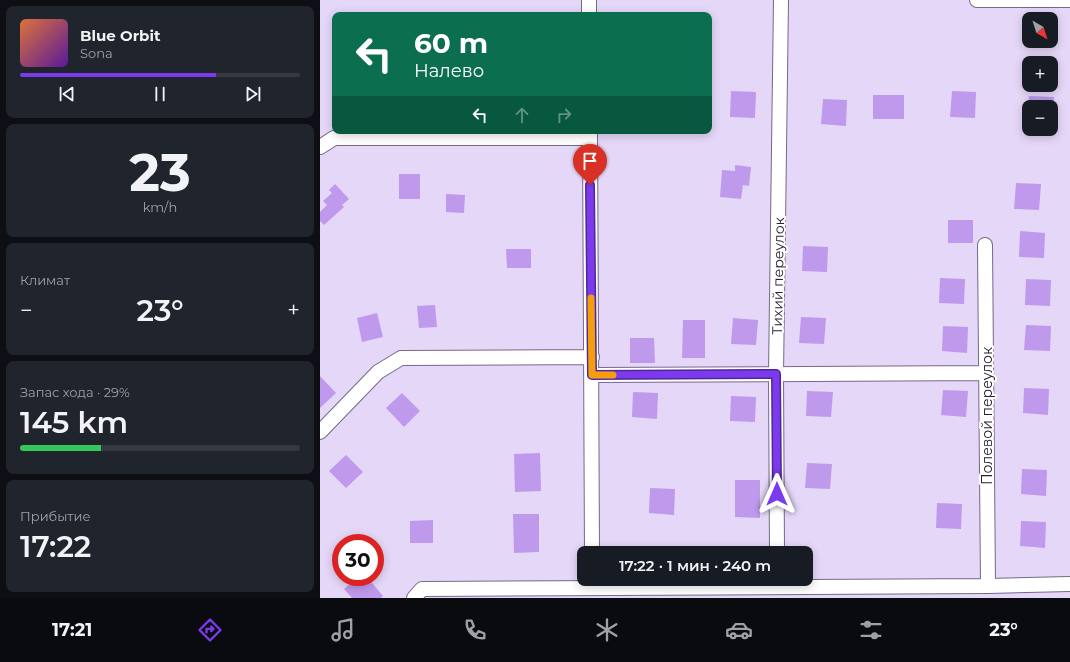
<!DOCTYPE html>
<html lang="ru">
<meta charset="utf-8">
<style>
body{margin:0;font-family:Montserrat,sans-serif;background:#20242c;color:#f1f3f6;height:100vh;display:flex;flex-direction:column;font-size:15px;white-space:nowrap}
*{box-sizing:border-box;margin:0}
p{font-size:13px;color:#9ea1a6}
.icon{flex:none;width:22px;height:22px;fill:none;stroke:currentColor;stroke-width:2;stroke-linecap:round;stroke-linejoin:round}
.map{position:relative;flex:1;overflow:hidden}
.panel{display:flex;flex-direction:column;gap:6px;padding:6px;background:#0d0f14;width:320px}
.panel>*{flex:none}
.banner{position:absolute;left:12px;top:12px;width:380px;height:122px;border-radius:8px;box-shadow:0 2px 10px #0003;background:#0b6e4f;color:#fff;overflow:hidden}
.needle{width:26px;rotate:141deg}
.fabs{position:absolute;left:702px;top:12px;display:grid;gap:8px}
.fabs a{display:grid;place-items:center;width:36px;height:36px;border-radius:8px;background:#171b24;box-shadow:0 2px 10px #0003;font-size:20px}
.speed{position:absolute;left:12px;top:534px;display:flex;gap:8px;font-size:20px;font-weight:700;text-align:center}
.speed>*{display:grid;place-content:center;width:52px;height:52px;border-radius:50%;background:#171b24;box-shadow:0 2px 10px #0003;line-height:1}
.speed .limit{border:6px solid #d22;background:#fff;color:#111}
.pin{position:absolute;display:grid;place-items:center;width:34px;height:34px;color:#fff;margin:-41px -17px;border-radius:50% 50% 50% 0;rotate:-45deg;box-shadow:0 0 4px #0007}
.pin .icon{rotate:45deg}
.me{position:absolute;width:44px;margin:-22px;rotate:0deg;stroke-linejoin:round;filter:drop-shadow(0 0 3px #0008)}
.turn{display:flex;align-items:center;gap:14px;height:84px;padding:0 16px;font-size:18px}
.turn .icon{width:52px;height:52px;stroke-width:2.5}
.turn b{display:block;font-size:28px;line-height:34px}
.lanes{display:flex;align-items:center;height:38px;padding:0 16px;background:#0003;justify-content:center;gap:20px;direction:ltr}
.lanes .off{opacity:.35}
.big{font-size:30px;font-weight:600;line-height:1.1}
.panel .tile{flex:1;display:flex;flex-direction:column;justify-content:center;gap:6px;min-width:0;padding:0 14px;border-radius:8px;background:#20242c}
.panel .dial{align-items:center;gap:0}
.dial b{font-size:52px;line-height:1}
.song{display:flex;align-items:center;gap:12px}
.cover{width:48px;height:48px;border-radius:6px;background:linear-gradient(135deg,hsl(20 70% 55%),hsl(270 70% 35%))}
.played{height:4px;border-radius:2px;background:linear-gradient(90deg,#7c3aed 70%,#363941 70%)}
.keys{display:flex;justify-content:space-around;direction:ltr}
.heat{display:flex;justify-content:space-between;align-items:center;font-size:22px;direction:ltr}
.charge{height:6px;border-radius:3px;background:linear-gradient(90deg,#34c759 29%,#363941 0)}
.trip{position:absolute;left:257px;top:546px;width:236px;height:40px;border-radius:8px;background:#171b24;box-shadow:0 2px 10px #0003;font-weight:600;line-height:40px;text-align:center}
.menu{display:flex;height:64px;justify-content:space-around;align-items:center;background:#090b0e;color:#9ea1a6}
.menu .icon{width:28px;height:28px}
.menu .active{color:#7c3aed}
.menu b{font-size:18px;color:#f1f3f6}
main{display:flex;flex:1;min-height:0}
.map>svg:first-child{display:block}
.building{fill:#bf99ec}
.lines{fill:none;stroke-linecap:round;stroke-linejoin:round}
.street-casing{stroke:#756986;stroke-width:16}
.street{stroke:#fff;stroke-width:14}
.route-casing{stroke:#51269a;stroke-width:10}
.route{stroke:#7c3aed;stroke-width:7}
.slow{stroke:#f59e0b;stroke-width:7}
.labels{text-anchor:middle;stroke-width:4;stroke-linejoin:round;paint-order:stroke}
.street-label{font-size:14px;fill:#27222e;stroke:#fff}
</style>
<main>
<section class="panel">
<div class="tile">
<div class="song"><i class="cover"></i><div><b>Blue Orbit</b><p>Sona</p></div></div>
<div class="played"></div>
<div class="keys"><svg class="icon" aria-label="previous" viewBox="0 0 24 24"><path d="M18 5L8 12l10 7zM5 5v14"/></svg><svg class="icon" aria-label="pause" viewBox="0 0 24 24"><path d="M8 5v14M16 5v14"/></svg><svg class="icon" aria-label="next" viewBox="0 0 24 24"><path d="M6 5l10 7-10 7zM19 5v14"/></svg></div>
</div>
<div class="tile dial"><b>23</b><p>km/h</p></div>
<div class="tile"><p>Климат</p>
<div class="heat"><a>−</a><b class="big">23°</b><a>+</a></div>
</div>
<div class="tile"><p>Запас хода · 29%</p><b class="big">145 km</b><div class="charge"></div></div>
<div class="tile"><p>Прибытие</p><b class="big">17:22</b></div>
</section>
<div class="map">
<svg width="750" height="598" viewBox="0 0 750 598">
<rect width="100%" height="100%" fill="#e5d7f8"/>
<!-- building -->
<path class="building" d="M 411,91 L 436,92 L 435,118 L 410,117 Z
M 632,91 L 656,92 L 655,118 L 630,117 Z
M 553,95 L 584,95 L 584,119 L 553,119 Z
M 709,96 L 734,97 L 733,123 L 731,123 L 731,107 L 708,107 Z
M 503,99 L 527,100 L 526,126 L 501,124 Z
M 415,165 L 431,167 L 429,186 L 423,185 L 421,199 L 400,197 L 402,170 L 415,171 Z
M 79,174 L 100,174 L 100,199 L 79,199 Z
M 696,183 L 721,184 L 719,210 L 694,209 Z
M 15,184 L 29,199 L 22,205 L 24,207 L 4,225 L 0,221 L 0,212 L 7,205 L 3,201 L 12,193 L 9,190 Z
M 126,194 L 145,195 L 144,213 L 126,212 Z
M 628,220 L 653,220 L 653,243 L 628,243 Z
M 700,231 L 725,233 L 724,258 L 699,257 Z
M 483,246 L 508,247 L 507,272 L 482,271 Z
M 186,249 L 211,249 L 211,268 L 187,268 Z
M 620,278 L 645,279 L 644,304 L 619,303 Z
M 706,279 L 731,280 L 730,306 L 705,305 Z
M 115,305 L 117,327 L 99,328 L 97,306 Z
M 57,313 L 63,337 L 42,342 L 37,318 Z
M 481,317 L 506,318 L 504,344 L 479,343 Z
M 413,318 L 438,320 L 436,345 L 411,344 Z
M 363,320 L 385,320 L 385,358 L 362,358 Z
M 706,325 L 731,326 L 730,351 L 704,350 Z
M 623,326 L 648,327 L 647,353 L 622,351 Z
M 310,338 L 334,338 L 335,363 L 310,363 Z
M 0,376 L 16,393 L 0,408 Z
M 704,388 L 729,389 L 728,415 L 703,413 Z
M 623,390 L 648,391 L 646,417 L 621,415 Z
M 487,391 L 513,392 L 511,417 L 486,416 Z
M 313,392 L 338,393 L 337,419 L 312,417 Z
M 82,393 L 100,411 L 84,427 L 66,408 Z
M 411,396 L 436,397 L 435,422 L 410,421 Z
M 220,453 L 221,491 L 195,492 L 194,454 Z
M 26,455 L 43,472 L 26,488 L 9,471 Z
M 487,463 L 512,464 L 510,489 L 485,488 Z
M 702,469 L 727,470 L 726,496 L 701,494 Z
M 415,480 L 440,480 L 440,518 L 415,517 Z
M 330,488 L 355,489 L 354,515 L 329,513 Z
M 617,503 L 642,504 L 641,529 L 616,528 Z
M 193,514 L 219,514 L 219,552 L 194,553 Z
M 113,520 L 113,543 L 90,543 L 90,521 Z
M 701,521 L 726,522 L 725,548 L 700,546 Z
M 38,577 L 47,577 L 63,596 L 61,598 L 32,598 L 24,589 Z"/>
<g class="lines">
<defs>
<path id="street" d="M 269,0 L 269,15
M 657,0 L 750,0
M 270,131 L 272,553
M 0,147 L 14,138 L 270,138
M 665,245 L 668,586
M 272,375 L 666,373
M 0,432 L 58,372 L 81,358 L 272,357
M 457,553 L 456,375 L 461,0
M 94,598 L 102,589 L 668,586 L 750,584"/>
</defs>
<!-- street casing -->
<use href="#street" class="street-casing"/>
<!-- street -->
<use href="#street" class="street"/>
</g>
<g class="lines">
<defs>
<path id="route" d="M 270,185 L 272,375 L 456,374 L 457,494"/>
</defs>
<!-- route casing -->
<use href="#route" class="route-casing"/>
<!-- route -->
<use href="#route" class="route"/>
<!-- slow -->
<path class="slow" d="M 271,298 L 272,375 L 293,375"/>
</g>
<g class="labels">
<!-- street labels -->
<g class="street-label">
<text transform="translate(458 276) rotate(-89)" y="5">Тихий переулок</text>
<text transform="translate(667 416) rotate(-90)" y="5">Полевой переулок</text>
</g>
</g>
</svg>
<div class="fabs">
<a><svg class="needle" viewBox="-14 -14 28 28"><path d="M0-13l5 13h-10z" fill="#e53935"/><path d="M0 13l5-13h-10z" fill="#9ea1a6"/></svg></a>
<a>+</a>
<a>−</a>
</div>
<div class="speed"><div class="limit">30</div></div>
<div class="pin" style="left:270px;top:185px;background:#d93025"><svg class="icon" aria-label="arrive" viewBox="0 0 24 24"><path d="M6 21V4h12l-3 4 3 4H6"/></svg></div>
<svg class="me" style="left:457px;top:494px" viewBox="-20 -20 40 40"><path d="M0-17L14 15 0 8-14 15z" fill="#7c3aed" stroke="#fff" stroke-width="4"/></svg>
<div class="trip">17:22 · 1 мин · 240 m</div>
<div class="banner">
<div class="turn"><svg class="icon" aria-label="left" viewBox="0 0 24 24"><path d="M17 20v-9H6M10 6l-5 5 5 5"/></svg><div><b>60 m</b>Налево</div></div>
<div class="lanes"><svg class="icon" aria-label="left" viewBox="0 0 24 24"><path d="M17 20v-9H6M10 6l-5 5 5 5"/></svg><svg class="icon off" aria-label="ahead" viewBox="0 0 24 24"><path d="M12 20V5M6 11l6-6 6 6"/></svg><svg class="icon off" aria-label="right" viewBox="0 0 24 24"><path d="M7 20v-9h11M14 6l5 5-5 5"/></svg></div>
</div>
</div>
</main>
<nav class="menu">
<b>17:21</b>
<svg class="icon active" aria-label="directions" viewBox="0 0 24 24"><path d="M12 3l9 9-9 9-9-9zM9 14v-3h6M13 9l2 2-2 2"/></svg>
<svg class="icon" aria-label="music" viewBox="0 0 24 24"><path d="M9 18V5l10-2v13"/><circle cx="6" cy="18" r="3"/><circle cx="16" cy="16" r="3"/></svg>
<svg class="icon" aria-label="phone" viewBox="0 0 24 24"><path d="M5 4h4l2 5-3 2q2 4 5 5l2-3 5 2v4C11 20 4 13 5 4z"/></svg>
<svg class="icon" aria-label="climate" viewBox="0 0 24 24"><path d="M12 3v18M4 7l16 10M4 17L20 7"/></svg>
<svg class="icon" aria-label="car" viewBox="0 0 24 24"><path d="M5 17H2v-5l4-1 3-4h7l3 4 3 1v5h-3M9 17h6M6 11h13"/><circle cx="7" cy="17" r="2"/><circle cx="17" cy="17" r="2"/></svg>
<svg class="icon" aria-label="filters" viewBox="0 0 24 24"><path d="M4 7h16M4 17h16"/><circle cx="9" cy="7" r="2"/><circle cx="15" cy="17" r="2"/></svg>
<b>23°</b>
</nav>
